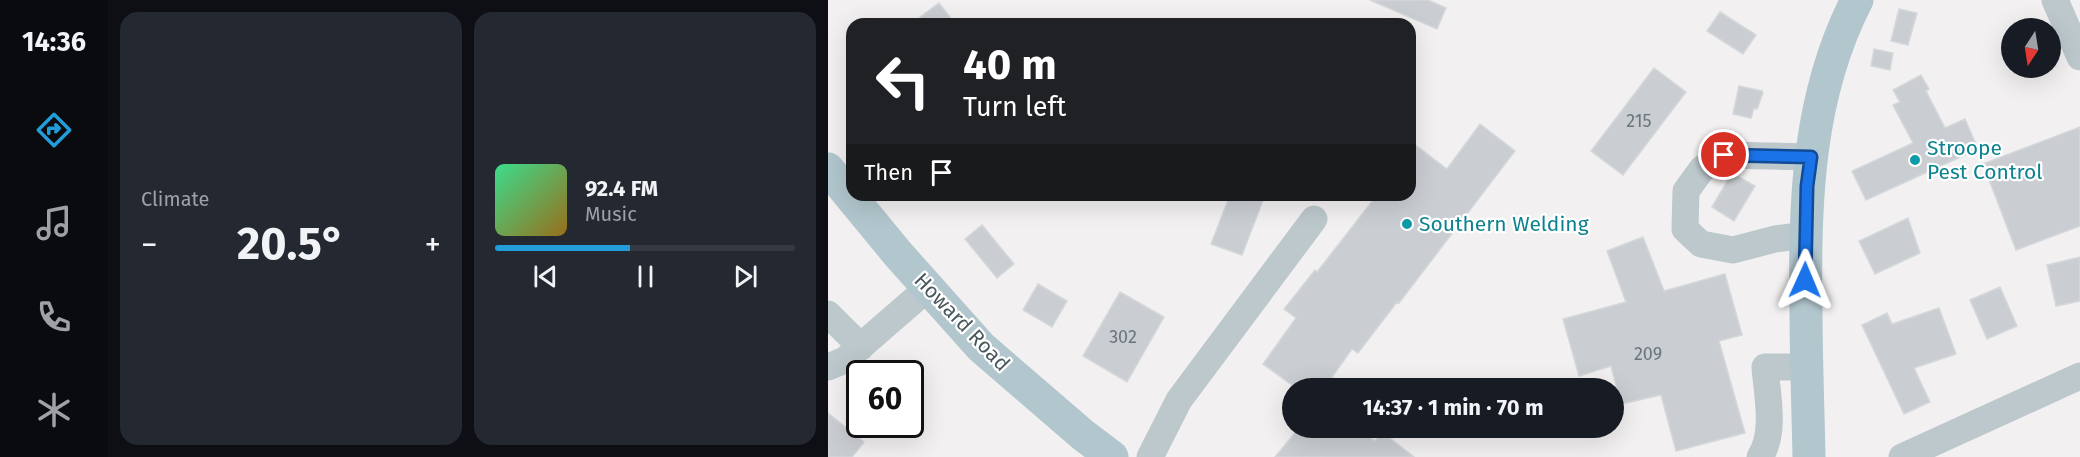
<!DOCTYPE html>
<meta charset="utf-8">
<style>
body{margin:0;font-family:"Fira Sans",sans-serif;background:#242831;color:#f1f3f6;height:100vh;display:flex;flex-direction:column;font-size:22px;white-space:nowrap}
*{box-sizing:border-box;margin:0}
p{font-size:20px;color:#9ea1a6}
.icon{flex:none;width:33px;height:33px;fill:none;stroke:currentColor;stroke-width:2;stroke-linecap:round;stroke-linejoin:round}
.map{position:relative;flex:1;overflow:hidden}
.drawer{display:flex;flex-direction:column;gap:12px;padding:12px;background:#0d0f14;width:720px}
.drawer>*{flex:none}
.guide{position:absolute;left:18px;top:18px;width:570px;height:183px;border-radius:18px;box-shadow:0 6px 24px #0002;background:#202124;color:#fff;overflow:hidden}
.needle{width:39px;rotate:192deg}
.buttons{position:absolute;left:1173px;top:18px;display:grid;gap:12px}
.buttons a{display:grid;place-items:center;width:60px;height:60px;border-radius:50%;background:#171b24;box-shadow:0 6px 24px #0002;font-size:30px}
.speed{position:absolute;left:18px;top:360px;display:flex;gap:12px;font-size:30px;font-weight:700;text-align:center}
.speed>*{display:grid;place-content:center;width:78px;height:78px;border-radius:50%;background:#171b24;box-shadow:0 6px 24px #0002;line-height:1}
.speed .limit{border:3px solid #111;border-radius:9px;background:#fff;color:#111}
.pin{position:absolute;display:grid;place-items:center;width:51px;height:51px;color:#fff;margin:-26px;border:3px solid #fff;border-radius:50%;box-shadow:0 2px 6px #0007}
.me{position:absolute;width:66px;margin:-33px;rotate:1deg;stroke-linejoin:round;filter:drop-shadow(0 0 4px #0008)}
.turn{display:flex;align-items:center;gap:21px;height:126px;padding:0 18px;font-size:27px}
.turn .icon{width:78px;height:78px;stroke-width:2.5}
.turn b{display:block;font-size:42px;line-height:51px}
.then{display:flex;align-items:center;height:57px;padding:0 18px;background:#0003;gap:12px;font-size:22px}
.big{font-size:45px;font-weight:700;line-height:1.1}
.drawer .tile{flex:1;display:flex;flex-direction:column;justify-content:center;gap:9px;min-width:0;padding:0 21px;border-radius:18px;background:#242831}
.song{display:flex;align-items:center;gap:18px}
.cover{width:72px;height:72px;border-radius:9px;background:linear-gradient(135deg,hsl(150 70% 55%),hsl(40 70% 35%))}
.played{height:6px;border-radius:3px;background:linear-gradient(90deg,#239dd9 45%,#363941 45%)}
.keys{display:flex;justify-content:space-around;direction:ltr}
.heat{display:flex;justify-content:space-between;align-items:center;font-size:33px;direction:ltr}
.drawer .tiles{flex:1;display:grid;gap:12px;grid-template-columns:repeat(2,1fr)}
.trip{position:absolute;left:454px;top:378px;width:342px;height:60px;border-radius:30px;background:#171b24;box-shadow:0 6px 24px #0002;font-weight:700;line-height:60px;text-align:center}
main{display:flex;flex:1;min-height:0}
.dock{display:flex;flex-direction:column;width:108px;justify-content:space-around;align-items:center;background:#090b0e;color:#9ea1a6}
.dock .icon{width:42px;height:42px}
.dock .active{color:#239dd9}
.dock b{font-size:27px;color:#f1f3f6}
.map>svg:first-child{display:block}
.building{fill:#caced2;stroke:#d4d8db;stroke-width:1.5}
.lines{fill:none;stroke-linecap:round;stroke-linejoin:round}
.minor{stroke:#bcc8cc;stroke-width:27}
.major{stroke:#b1c6cd;stroke-width:33}
.route-casing{stroke:#114b97;stroke-width:15}
.route{stroke:#1a73e8;stroke-width:10}
.culture-dot{fill:#0f9aa8;stroke:#fff;stroke-width:2}
.labels{text-anchor:middle;stroke-width:4.5;stroke-linejoin:round;paint-order:stroke}
.number-label{font-size:18px;fill:#69767a}
.culture-label{font-size:21px;fill:#0d838f;stroke:#fff;text-anchor:start}
.street-label{font-size:21px;fill:#49585c;stroke:#fff}
</style>
<main>
<nav class="dock">
<b>14:36</b>
<svg class="icon active" aria-label="directions" viewBox="0 0 24 24"><path d="M12 3l9 9-9 9-9-9zM9 14v-3h6M13 9l2 2-2 2"/></svg>
<svg class="icon" aria-label="music" viewBox="0 0 24 24"><path d="M9 18V5l10-2v13"/><circle cx="6" cy="18" r="3"/><circle cx="16" cy="16" r="3"/></svg>
<svg class="icon" aria-label="phone" viewBox="0 0 24 24"><path d="M5 4h4l2 5-3 2q2 4 5 5l2-3 5 2v4C11 20 4 13 5 4z"/></svg>
<svg class="icon" aria-label="climate" viewBox="0 0 24 24"><path d="M12 3v18M4 7l16 10M4 17L20 7"/></svg>
</nav>
<section class="drawer">
<div class="tiles">
<div class="tile"><p>Climate</p>
<div class="heat"><a>−</a><b class="big">20.5°</b><a>+</a></div>
</div>
<div class="tile">
<div class="song"><i class="cover"></i><div><b>92.4 FM</b><p>Music</p></div></div>
<div class="played"></div>
<div class="keys"><svg class="icon" aria-label="previous" viewBox="0 0 24 24"><path d="M18 5L8 12l10 7zM5 5v14"/></svg><svg class="icon" aria-label="pause" viewBox="0 0 24 24"><path d="M8 5v14M16 5v14"/></svg><svg class="icon" aria-label="next" viewBox="0 0 24 24"><path d="M6 5l10 7-10 7zM19 5v14"/></svg></div>
</div>
</div>
</section>
<div class="map">
<svg width="1252" height="457" viewBox="0 0 1252 457">
<rect width="100%" height="100%" fill="#f2f0f0"/>
<!-- building -->
<path class="building" d="M 542,0 L 600,0 L 618,8 L 609,29 Z
M 111,3 L 127,24 L 83,24 Z
M 1071,9 L 1089,13 L 1080,45 L 1063,41 Z
M 892,12 L 928,35 L 915,54 L 879,31 Z
M 1046,49 L 1065,53 L 1062,70 L 1043,66 Z
M 826,68 L 858,92 L 795,175 L 763,151 Z
M 1093,75 L 1101,89 L 1098,91 L 1117,128 L 1137,119 L 1150,149 L 1038,200 L 1024,171 L 1085,143 L 1065,105 L 1072,102 L 1065,90 Z
M 911,86 L 934,91 L 935,93 L 929,109 L 926,108 L 923,118 L 905,114 Z
M 652,124 L 687,151 L 571,303 L 569,302 L 530,353 L 524,349 L 504,377 L 519,388 L 468,388 L 435,364 L 468,318 L 456,309 L 487,270 L 489,272 L 549,195 L 582,195 L 582,141 L 619,169 Z
M 1252,127 L 1252,226 L 1188,250 L 1155,164 Z
M 904,173 L 927,186 L 906,221 L 884,207 Z
M 402,195 L 437,195 L 414,255 L 383,244 Z
M 1080,218 L 1092,253 L 1047,274 L 1031,241 Z
M 154,225 L 186,264 L 169,278 L 137,239 Z
M 815,237 L 836,291 L 897,274 L 914,335 L 891,341 L 917,433 L 848,451 L 833,395 L 793,404 L 783,366 L 751,376 L 735,319 L 798,302 L 779,251 Z
M 1252,257 L 1252,301 L 1228,306 L 1219,265 Z
M 210,284 L 239,301 L 224,327 L 195,310 Z
M 1172,287 L 1189,326 L 1159,339 L 1142,300 Z
M 292,292 L 336,317 L 299,382 L 255,356 Z
M 1111,308 L 1128,354 L 1086,368 L 1102,402 L 1076,414 L 1034,325 L 1059,313 L 1064,324 Z
M 0,413 L 36,442 L 24,457 L 0,457 Z
M 471,428 L 530,428 L 547,441 L 554,432 L 586,457 L 447,457 Z"/>
<g class="lines">
<!-- minor -->
<path class="minor" d="M 1227,0 L 1252,57
M 978,235 L 947,239 L 905,250 L 873,244 L 857,229 L 858,191 L 874,169 L 896,155 L 983,157
M 0,314 L 33,347
M 0,367 L 17,360 L 100,288
M 322,457 L 351,400 L 486,219
M 932,457 C 948,432 939,395 937,367 L 979,367
M 1074,457 L 1252,376"/>
<!-- major -->
<path class="major" d="M 0,169 L 70,254 L 153,347 L 255,435 L 284,457
M 981,457 C 980,407 978,357 978,307 C 976,202 980,95 1029,0"/>
</g>
<g class="lines">
<defs>
<path id="route" d="M 896,155 L 983,157 L 979,186 L 977,280"/>
</defs>
<!-- route casing -->
<use href="#route" class="route-casing"/>
<!-- route -->
<use href="#route" class="route"/>
</g>
<!-- markers -->
<g class="culture-dot">
<circle cx="1087" cy="160" r="6"/>
<circle cx="579" cy="224" r="6"/>
</g>
<g class="labels">
<!-- number labels -->
<g class="number-label">
<text x="811" y="127">215</text>
<text x="295" y="343">302</text>
<text x="820" y="360">209</text>
</g>
<!-- culture labels -->
<g class="culture-label">
<text x="1099" y="155">Stroope<tspan x="1099" dy="24">Pest Control</tspan></text>
<text x="591" y="231">Southern Welding</text>
</g>
<!-- street labels -->
<g class="street-label">
<text transform="translate(134 322) rotate(46)" y="7">Howard Road</text>
</g>
</g>
</svg>
<div class="buttons">
<a><svg class="needle" viewBox="-14 -14 28 28"><path d="M0-13l5 13h-10z" fill="#e53935"/><path d="M0 13l5-13h-10z" fill="#9ea1a6"/></svg></a>
</div>
<div class="speed"><div class="limit">60</div></div>
<div class="pin" style="left:896px;top:155px;background:#d93025"><svg class="icon" aria-label="arrive" viewBox="0 0 24 24"><path d="M6 21V4h12l-3 4 3 4H6"/></svg></div>
<svg class="me" style="left:977px;top:280px" viewBox="-20 -20 40 40"><path d="M0-17L14 15 0 8-14 15z" fill="#1a73e8" stroke="#fff" stroke-width="4"/></svg>
<div class="trip">14:37 · 1 min · 70 m</div>
<div class="guide">
<div class="turn"><svg class="icon" aria-label="left" viewBox="0 0 24 24"><path d="M17 20v-9H6M10 6l-5 5 5 5"/></svg><div><b>40 m</b>Turn left</div></div>
<div class="then">Then<svg class="icon" aria-label="arrive" viewBox="0 0 24 24"><path d="M6 21V4h12l-3 4 3 4H6"/></svg></div>
</div>
</div>
</main>
